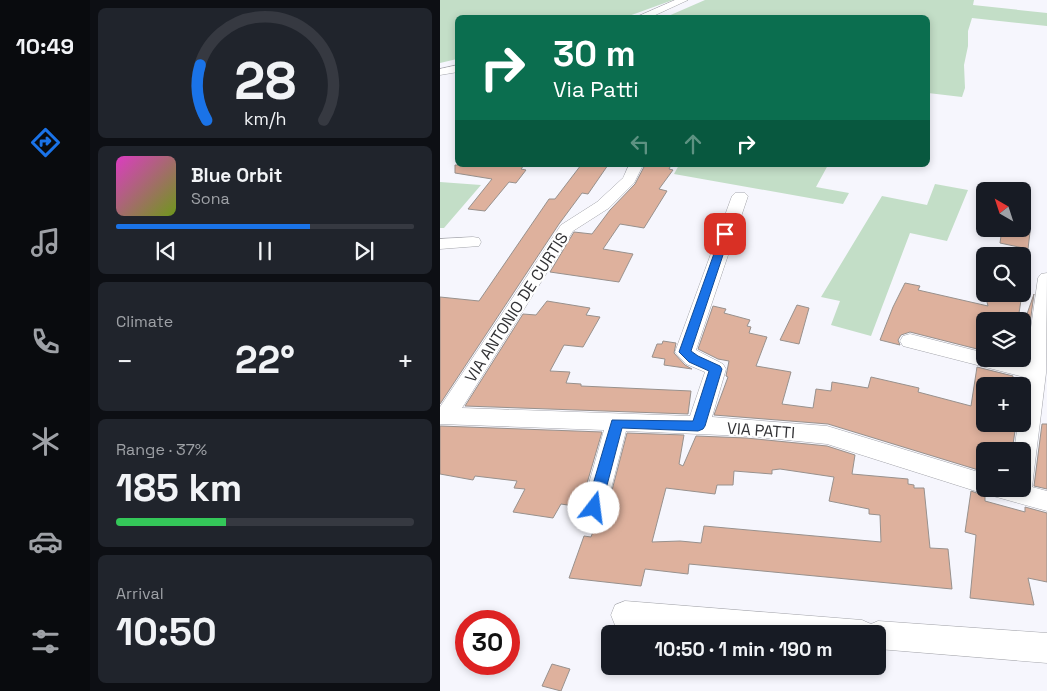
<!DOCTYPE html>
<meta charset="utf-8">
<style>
body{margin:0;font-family:"Space Grotesk",sans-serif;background:#20242c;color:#f1f3f6;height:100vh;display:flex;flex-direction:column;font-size:19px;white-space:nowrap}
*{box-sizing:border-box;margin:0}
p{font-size:16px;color:#9ea1a6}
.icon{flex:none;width:28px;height:28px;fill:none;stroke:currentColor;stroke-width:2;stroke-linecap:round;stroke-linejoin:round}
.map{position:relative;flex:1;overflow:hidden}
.sheet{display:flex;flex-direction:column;gap:8px;padding:8px;background:#0d0f14;width:350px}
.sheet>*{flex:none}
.top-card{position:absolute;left:15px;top:15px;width:475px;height:152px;border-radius:8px;box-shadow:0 2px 8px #0003;background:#0b6e4f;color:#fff;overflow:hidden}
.needle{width:32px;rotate:321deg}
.buttons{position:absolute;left:536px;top:182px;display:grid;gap:10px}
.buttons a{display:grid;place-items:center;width:55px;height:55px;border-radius:8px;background:#171b24;box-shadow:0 2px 8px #0003;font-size:25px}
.speed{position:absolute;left:15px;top:610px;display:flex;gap:10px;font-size:25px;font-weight:700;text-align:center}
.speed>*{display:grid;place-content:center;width:65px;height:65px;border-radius:50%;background:#171b24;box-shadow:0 2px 8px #0003;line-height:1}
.speed .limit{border:8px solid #d22;background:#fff;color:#111}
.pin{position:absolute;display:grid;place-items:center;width:42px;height:42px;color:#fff;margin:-21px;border-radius:10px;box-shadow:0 2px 8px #0006}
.me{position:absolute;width:55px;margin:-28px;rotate:15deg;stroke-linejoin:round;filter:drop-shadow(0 0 4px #0008)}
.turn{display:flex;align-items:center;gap:18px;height:105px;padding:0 15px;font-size:22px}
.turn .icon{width:65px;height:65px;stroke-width:2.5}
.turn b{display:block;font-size:35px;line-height:42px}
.lanes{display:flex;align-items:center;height:48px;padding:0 15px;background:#0003;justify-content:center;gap:25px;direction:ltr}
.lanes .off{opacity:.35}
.big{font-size:38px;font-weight:700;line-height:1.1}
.sheet .widget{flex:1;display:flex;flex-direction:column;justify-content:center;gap:8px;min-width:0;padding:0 18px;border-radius:8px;background:#20242c}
.sheet .dial{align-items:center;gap:0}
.dial svg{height:130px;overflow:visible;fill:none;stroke:#363941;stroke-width:7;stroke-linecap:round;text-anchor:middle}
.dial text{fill:#f1f3f6;stroke:none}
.song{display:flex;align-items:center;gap:15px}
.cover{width:60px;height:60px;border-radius:8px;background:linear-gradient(135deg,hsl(310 70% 55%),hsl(80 70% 35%))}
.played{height:5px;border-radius:2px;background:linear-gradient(90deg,#1a73e8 65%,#363941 65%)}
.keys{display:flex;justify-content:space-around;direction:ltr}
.heat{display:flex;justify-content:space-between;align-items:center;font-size:28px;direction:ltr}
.charge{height:8px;border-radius:4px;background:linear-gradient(90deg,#34c759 37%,#363941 0)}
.trip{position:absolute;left:161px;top:625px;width:285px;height:50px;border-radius:8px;background:#171b24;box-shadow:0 2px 8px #0003;font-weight:700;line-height:50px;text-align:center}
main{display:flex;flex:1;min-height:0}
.menu{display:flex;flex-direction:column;width:90px;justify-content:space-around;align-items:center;background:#090b0e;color:#9ea1a6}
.menu .icon{width:35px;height:35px}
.menu .active{color:#1a73e8}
.menu b{font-size:22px;color:#f1f3f6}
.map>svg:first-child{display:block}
.green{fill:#c3dec7}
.building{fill:#deb19d;stroke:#98918d;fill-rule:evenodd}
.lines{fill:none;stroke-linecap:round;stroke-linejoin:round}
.minor-casing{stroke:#a3a4aa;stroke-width:1}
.minor{fill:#fff;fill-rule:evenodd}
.route{fill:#1a73e8;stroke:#114b97}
.labels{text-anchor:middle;stroke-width:4.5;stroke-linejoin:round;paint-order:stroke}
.street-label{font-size:16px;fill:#323235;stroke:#fff}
</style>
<main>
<nav class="menu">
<b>10:49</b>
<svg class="icon active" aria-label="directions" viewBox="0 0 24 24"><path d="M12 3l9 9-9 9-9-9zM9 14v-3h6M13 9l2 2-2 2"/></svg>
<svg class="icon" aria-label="music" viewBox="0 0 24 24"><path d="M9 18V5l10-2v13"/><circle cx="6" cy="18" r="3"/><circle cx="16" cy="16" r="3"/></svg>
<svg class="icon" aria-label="phone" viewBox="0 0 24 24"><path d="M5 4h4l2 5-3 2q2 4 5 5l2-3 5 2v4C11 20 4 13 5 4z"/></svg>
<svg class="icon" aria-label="climate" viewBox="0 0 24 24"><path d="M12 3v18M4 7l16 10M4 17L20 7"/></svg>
<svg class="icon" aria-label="car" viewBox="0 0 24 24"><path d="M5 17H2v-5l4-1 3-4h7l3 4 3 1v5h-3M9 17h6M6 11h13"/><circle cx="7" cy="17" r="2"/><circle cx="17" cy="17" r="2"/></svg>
<svg class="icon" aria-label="filters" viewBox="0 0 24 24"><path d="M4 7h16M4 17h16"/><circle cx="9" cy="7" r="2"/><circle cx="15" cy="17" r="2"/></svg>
</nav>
<section class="sheet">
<div class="widget dial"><svg viewBox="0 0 100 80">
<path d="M14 69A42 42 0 1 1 86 69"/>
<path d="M14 69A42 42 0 0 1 10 35" stroke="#1a73e8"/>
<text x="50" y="56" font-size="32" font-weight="700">28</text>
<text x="50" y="72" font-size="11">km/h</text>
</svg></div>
<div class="widget">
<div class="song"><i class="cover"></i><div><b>Blue Orbit</b><p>Sona</p></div></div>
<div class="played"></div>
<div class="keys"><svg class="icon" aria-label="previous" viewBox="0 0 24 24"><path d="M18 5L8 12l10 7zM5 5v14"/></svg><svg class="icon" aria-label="pause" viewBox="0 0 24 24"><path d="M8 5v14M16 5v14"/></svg><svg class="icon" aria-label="next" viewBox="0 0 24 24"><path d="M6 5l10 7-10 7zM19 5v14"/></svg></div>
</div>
<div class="widget"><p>Climate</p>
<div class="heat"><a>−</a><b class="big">22°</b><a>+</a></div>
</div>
<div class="widget"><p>Range · 37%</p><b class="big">185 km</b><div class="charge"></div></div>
<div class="widget"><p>Arrival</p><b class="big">10:50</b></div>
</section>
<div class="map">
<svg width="607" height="691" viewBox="0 0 607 691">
<rect width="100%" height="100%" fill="#f6f6fd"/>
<!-- green -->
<path class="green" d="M 0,0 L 233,0 L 186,17 L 18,18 L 17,59 L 0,63 Z
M 265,0 L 534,0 L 533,5 L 607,13 L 607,26 L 532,18 L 528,31 L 528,46 L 524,65 L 525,88 L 522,97 L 488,93 L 488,18 L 226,17 Z
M 239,165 L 388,165 L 376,187 L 409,193 L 403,204 L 234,174 Z
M 0,182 L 41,185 L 4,228 L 0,228 Z
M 495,184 L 528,190 L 507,241 L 470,233 L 431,336 L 391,325 L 400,301 L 381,297 L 442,196 L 487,205 Z"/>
<!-- building -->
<path class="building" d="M 15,165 L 84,165 L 81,169 L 86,170 L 76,183 L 69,182 L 45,211 L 28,209 L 52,179 L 15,173 Z
M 141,165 L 168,165 L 148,194 L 142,193 L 119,224 L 0,404 L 0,297 L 39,301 L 109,199 L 115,199 Z
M 205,165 L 231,165 L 229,169 L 233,170 L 219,189 L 227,191 L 204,228 L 180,224 L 163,249 L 193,254 L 179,282 L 110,272 L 134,232 L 152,234 L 170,210 L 195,184 Z
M 562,229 L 586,229 L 586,231 L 590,232 L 588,249 L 560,243 Z
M 465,283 L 480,286 L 478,290 L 548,306 L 545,294 L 582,294 L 579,313 L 587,314 L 594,294 L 585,360 L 582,360 L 582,321 L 545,321 L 545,351 L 470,332 L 461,335 L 458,340 L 460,345 L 440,340 L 453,307 Z
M 107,301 L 150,308 L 146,315 L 160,317 L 143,347 L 124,345 L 110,371 L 130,372 L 126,383 L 141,384 L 141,386 L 251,391 L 248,414 L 25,406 L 83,314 L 96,315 Z
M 357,305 L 369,308 L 359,344 L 340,340 Z
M 273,306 L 286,309 L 284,313 L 310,320 L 307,326 L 311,327 L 309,333 L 327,337 L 316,366 L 351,372 L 342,404 L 373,408 L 376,389 L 391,391 L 392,382 L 428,388 L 431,377 L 479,388 L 478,392 L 531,406 L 537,367 L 573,376 L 572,386 L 545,386 L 545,424 L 576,424 L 572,451 L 545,451 L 545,472 L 388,424 L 274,415 L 288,377 L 286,376 L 289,361 L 278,359 L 258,349 Z
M 223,341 L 236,343 L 234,353 L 245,365 L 252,369 L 224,365 L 225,359 L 212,357 L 217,344 L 222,344 Z
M 602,424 L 607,424 L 607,489 L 594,486 Z
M 0,426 L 162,432 L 140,507 L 121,504 L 113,518 L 73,512 L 85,489 L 74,488 L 77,481 L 35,476 L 33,480 L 0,474 Z
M 187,433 L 244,435 L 239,464 L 243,466 L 256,436 L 306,438 L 387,446 L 415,455 L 412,474 L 468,479 L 468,484 L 474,485 L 474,488 L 484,488 L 490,548 L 508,549 L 512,589 L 249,564 L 248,574 L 205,569 L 201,586 L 129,578 L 144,536 L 151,537 L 157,520 L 165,517 ZM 340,469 L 394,477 L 389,501 L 429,509 L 429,514 L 440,515 L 441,542 L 264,526 L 261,543 L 240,541 L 212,542 L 226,488 L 275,494 L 277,485 L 293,485 L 294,471 L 332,474 L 332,470 Z
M 531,491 L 545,496 L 545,501 L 585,512 L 585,507 L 607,513 L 607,582 L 588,578 L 594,605 L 530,598 L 536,535 L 525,532 Z
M 112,664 L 130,669 L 121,691 L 102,686 Z"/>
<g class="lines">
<defs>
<path id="minor" d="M 235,0 L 248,0 L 209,18 L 194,18 Z
M 18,65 L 18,72 L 0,75 L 0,69 Z
M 189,165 L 203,165 L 194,183 L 169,208 L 133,231 L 22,408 L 250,416 L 265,372 L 246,364 L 235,352 L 292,196 L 295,193 L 305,193 L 308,196 L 256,350 L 283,364 L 286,369 L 272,417 L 387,426 L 545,474 L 545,489 L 582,489 L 582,451 L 574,451 L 578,424 L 582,424 L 584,377 L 463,346 L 460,341 L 463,336 L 470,334 L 545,353 L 545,359 L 568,359 L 586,363 L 598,278 L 601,274 L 607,273 L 606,373 L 592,487 L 607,491 L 607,511 L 553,496 L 551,492 L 545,494 L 387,444 L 306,436 L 186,431 L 166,508 L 163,516 L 154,519 L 145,516 L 142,508 L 164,430 L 0,424 L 0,407 L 121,225 L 157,202 L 183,178 Z
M 33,237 L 39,238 L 41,242 L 39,246 L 0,249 L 0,239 Z
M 185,601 L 422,620 L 431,624 L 438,621 L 607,633 L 607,663 L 438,649 L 438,634 L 247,634 L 185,629 L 175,625 L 171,615 L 175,605 Z"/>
</defs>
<!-- minor casing -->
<use href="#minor" class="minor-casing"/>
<!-- minor -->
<use href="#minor" class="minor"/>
</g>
<!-- route -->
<path class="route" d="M 285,231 L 290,234 L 251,351 L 258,356 L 280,366 L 282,369 L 265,426 L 263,429 L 258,431 L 182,428 L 161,508 L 159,512 L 154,514 L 148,512 L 146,508 L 172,420 L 253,421 L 269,371 L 249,362 L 239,352 L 281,234 Z"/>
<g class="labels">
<!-- street labels -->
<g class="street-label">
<text transform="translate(76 307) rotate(-57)" y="6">VIA ANTONIO DE CURTIS</text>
<text transform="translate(321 430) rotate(4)" y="6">VIA PATTI</text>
</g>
</g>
</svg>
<div class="buttons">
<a><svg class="needle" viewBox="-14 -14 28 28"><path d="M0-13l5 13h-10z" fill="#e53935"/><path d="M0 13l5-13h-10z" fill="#9ea1a6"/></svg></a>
<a><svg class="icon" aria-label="search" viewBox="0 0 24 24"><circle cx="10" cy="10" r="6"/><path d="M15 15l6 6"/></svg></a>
<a><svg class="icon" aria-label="layers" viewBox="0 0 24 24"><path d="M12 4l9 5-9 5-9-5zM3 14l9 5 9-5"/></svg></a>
<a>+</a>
<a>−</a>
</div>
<div class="speed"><div class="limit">30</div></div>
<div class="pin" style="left:285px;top:234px;background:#d93025"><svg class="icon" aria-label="arrive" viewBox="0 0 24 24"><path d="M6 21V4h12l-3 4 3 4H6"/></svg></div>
<svg class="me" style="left:154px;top:508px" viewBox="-20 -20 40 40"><circle r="19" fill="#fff"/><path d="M0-13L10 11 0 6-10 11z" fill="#1a73e8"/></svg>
<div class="trip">10:50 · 1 min · 190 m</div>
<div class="top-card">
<div class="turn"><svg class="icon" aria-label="right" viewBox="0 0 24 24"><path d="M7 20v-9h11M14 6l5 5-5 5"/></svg><div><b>30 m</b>Via Patti</div></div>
<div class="lanes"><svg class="icon off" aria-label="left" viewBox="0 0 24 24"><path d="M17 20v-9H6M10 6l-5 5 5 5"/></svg><svg class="icon off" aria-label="ahead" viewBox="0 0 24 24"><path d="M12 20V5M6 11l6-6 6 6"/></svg><svg class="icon" aria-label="right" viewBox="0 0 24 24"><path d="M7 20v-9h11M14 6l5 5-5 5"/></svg></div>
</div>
</div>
</main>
